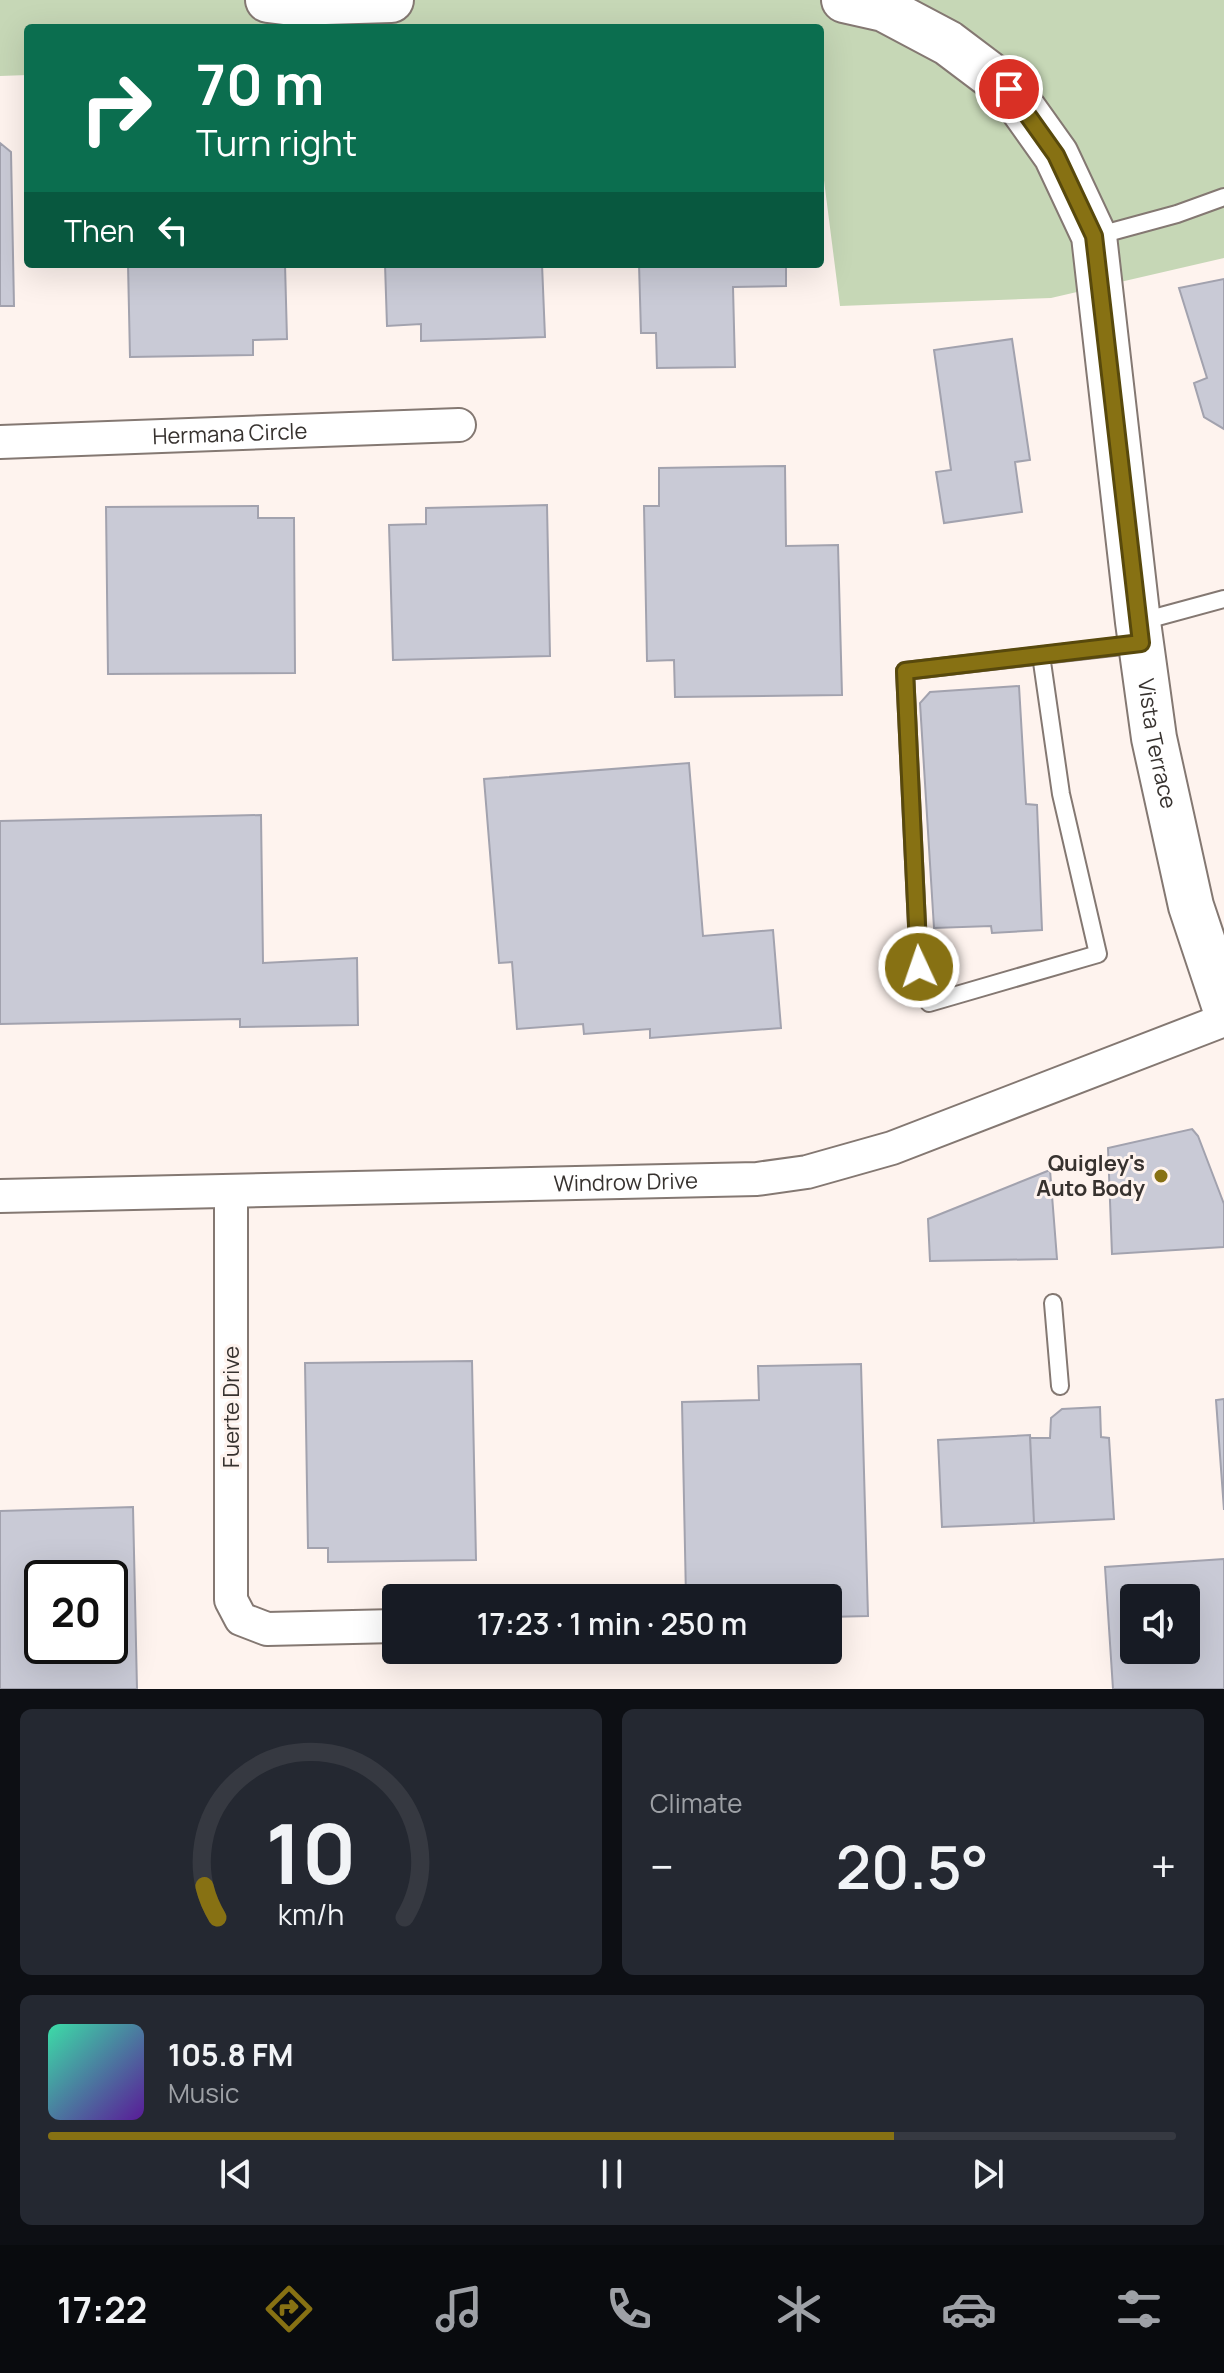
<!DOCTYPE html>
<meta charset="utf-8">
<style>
body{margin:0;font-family:Manrope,sans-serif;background:#242831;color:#f1f3f6;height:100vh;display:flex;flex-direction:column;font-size:30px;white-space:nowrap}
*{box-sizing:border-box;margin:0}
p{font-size:26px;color:#9ea1a6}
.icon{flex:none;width:44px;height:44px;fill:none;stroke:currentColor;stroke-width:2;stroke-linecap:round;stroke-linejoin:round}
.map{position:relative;height:1689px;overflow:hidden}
.details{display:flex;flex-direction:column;gap:20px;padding:20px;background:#0d0f14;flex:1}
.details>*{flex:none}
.hud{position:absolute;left:24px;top:24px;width:800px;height:244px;border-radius:8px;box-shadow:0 8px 32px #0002;background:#0b6e4f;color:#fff;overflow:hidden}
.fabs{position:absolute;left:1120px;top:1584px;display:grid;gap:16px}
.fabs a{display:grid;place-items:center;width:80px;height:80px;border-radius:8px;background:#171b24;box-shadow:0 8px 32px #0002;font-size:40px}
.speed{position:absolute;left:24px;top:1560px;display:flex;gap:16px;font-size:40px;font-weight:700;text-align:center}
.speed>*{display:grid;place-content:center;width:104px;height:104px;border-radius:50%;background:#171b24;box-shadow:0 8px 32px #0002;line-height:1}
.speed .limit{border:4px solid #111;border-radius:12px;background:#fff;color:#111}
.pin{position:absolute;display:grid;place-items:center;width:68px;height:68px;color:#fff;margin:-34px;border:4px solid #fff;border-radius:50%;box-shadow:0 2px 8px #0007}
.me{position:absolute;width:88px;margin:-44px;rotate:357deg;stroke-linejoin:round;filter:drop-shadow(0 0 6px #0008)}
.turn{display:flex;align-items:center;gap:28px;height:168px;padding:0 40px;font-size:36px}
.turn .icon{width:104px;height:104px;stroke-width:2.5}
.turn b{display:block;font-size:56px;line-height:68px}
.then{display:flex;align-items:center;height:76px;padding:0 40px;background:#0003;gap:16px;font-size:30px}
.big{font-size:60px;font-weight:600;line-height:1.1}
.details .card{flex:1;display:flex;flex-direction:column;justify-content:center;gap:12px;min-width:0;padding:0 28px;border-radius:12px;background:#242831}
.details .dial{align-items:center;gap:0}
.dial svg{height:208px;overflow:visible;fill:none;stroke:#363941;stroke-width:7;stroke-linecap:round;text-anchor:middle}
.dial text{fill:#f1f3f6;stroke:none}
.song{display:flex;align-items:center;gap:24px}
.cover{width:96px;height:96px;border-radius:12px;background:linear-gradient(135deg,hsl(160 70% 55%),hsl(270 70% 35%))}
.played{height:8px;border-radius:4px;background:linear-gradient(90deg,#877113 75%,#363941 75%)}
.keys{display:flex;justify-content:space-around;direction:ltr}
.heat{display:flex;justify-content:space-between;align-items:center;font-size:44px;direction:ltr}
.details .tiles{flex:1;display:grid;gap:20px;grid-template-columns:1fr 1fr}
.card:last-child{grid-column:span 2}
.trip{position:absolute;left:382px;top:1584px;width:460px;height:80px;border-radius:8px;background:#171b24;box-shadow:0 8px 32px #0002;font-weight:600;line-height:80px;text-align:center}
.menu{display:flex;height:128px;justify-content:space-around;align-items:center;background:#090b0e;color:#9ea1a6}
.menu .icon{width:56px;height:56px}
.menu .current{color:#877113}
.menu b{font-size:36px;color:#f1f3f6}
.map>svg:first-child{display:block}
.green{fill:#c6d7b6}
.building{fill:#c9cad6;stroke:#a2a2ae;stroke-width:2;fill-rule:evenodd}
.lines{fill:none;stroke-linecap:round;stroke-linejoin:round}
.lane-casing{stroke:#847872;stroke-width:20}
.street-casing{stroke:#847872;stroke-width:36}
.secondary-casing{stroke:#847872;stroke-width:48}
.lane{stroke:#fff;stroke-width:16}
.street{stroke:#fff;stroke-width:32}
.secondary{stroke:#fff;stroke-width:44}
.route-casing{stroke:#58490c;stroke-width:20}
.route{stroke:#877113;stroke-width:14}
.poi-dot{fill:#877113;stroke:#fef3ee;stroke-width:3}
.labels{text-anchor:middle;stroke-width:6;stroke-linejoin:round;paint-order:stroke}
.street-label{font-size:22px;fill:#37322f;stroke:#fef3ee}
.poi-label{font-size:22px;font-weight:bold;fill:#37322f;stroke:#fef3ee;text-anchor:end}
</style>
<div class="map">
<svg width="1224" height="1689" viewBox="0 0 1224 1689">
<rect width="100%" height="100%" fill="#fef3ee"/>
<!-- green -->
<path class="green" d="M 0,0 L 1224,0 L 1224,258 L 1051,298 L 840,306 L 820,149 L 820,28 L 28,28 L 28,75 L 0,76 Z"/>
<!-- building -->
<path class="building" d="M 0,143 L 11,152 L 14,306 L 0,306 Z
M 128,264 L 285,264 L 287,339 L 253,340 L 253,355 L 130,357 Z
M 385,264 L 542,264 L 545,337 L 421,341 L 421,324 L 387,326 Z
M 639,264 L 786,264 L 786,286 L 733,287 L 735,367 L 657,368 L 656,333 L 641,333 Z
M 1224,279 L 1224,429 L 1204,417 L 1194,383 L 1207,378 L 1179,288 Z
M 1012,339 L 1030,460 L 1015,462 L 1022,512 L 944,523 L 936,472 L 951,470 L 934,350 Z
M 785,466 L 786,546 L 838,545 L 842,695 L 675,697 L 674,660 L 647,661 L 644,506 L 659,506 L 659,468 Z
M 547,505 L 550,656 L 393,660 L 389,525 L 426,524 L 426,508 Z
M 258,506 L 258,518 L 294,518 L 295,673 L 108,674 L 106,507 Z
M 1019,686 L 1026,804 L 1037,805 L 1042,930 L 992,933 L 991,926 L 934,928 L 920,703 L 930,692 Z
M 689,763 L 703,936 L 773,930 L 781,1028 L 650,1038 L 650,1029 L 584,1034 L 583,1024 L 517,1029 L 512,962 L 499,963 L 484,779 Z
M 261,815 L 263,963 L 357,958 L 358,1025 L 240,1027 L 240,1019 L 0,1024 L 0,821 Z
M 1192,1129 L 1198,1136 L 1224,1204 L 1224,1247 L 1112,1254 L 1108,1148 Z
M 1050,1170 L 1057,1259 L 930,1261 L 928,1219 Z
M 472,1361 L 476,1560 L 328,1562 L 328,1548 L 308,1548 L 305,1363 Z
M 861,1364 L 868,1616 L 828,1617 L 828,1598 L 686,1598 L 682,1402 L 759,1400 L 758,1366 Z
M 1224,1399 L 1224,1510 L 1216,1400 Z
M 1100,1407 L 1101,1437 L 1109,1438 L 1114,1519 L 1034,1523 L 1030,1438 L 1050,1438 L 1051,1418 L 1062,1409 Z
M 1030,1435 L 1034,1523 L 942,1527 L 938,1440 Z
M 133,1507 L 137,1689 L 0,1689 L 0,1511 ZM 42,1578 L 110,1578 L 110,1646 L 42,1646 Z
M 1224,1559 L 1224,1689 L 1113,1689 L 1105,1567 ZM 1134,1598 L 1186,1598 L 1186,1650 L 1134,1650 Z"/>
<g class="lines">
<defs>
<path id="lane" d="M 1096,236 L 1177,214 L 1224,197
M 1139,622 L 1224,599
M 1041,655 L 1061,794 L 1098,954 L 929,1003 L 919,967 L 905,671 L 1139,644
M 1053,1303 L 1060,1386"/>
<g id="street">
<path id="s1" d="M 0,442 L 459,425"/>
<path d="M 231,1192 L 231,1600 L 241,1619 L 267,1629 L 396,1626"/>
<path id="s2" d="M 0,1196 L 757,1179 L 807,1172 L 892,1148 L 1224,1020"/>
</g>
<g id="secondary">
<path d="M 268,0 L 292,3 L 391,0"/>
<path id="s3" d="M 844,0 L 884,9 L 948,43 L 1009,89 L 1056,155 L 1094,236 L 1138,622 L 1154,738 L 1191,906 L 1224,1005"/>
</g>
</defs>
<!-- lane casing -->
<use href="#lane" class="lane-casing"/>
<!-- street casing -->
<use href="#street" class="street-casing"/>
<!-- secondary casing -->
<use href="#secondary" class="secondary-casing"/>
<!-- lane -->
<use href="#lane" class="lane"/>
<!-- street -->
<use href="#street" class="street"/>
<!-- secondary -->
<use href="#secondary" class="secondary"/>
</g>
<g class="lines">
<defs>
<path id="route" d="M 919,967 L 905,671 L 1141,643 L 1094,236 L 1056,155 L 1009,89"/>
</defs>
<!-- route casing -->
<use href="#route" class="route-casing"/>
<!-- route -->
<use href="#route" class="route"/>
</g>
<!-- markers -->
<circle class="poi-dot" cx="1161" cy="1176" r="8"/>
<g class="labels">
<!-- street labels -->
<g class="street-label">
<text dy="8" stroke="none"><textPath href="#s1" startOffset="230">Hermana Circle</textPath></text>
<text dy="8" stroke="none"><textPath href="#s3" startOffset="872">Vista Terrace</textPath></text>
<text dy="8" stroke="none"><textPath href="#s2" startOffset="626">Windrow Drive</textPath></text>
<text transform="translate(231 1407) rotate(-90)" y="8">Fuerte Drive</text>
</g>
<!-- poi labels -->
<g class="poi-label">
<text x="1145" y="1171">Quigley's<tspan x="1145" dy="25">Auto Body</tspan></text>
</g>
</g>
</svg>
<div class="fabs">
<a><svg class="icon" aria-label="sound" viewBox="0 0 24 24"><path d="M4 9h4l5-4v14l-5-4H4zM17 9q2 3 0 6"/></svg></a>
</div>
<div class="speed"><div class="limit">20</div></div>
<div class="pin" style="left:1009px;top:89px;background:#d93025"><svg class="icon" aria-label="arrive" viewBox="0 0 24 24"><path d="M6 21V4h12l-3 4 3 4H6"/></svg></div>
<svg class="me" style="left:919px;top:967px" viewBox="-20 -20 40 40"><circle r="17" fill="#877113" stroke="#fff" stroke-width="3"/><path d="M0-11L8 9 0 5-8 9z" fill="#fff"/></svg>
<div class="trip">17:23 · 1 min · 250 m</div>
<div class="hud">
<div class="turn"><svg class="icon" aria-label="right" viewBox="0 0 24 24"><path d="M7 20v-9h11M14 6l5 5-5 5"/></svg><div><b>70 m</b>Turn right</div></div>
<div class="then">Then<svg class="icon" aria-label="left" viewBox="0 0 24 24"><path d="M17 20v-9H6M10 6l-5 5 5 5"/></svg></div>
</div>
</div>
<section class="details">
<div class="tiles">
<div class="card dial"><svg viewBox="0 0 100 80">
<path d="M14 69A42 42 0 1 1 86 69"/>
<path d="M14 69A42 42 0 0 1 9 57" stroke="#877113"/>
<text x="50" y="56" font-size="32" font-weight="700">10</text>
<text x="50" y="72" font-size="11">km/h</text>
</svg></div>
<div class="card"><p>Climate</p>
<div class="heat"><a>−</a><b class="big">20.5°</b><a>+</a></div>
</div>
<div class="card">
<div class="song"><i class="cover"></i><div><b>105.8 FM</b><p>Music</p></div></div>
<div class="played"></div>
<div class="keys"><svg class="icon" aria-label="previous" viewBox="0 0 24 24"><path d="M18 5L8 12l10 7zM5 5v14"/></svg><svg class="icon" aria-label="pause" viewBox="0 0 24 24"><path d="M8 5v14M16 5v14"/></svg><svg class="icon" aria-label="next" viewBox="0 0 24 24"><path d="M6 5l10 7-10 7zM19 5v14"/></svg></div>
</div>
</div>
</section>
<nav class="menu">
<b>17:22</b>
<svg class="icon current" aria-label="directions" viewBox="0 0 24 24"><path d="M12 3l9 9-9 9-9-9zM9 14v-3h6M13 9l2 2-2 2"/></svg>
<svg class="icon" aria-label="music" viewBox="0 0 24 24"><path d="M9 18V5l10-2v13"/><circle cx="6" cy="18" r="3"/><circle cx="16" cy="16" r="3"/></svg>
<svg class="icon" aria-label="phone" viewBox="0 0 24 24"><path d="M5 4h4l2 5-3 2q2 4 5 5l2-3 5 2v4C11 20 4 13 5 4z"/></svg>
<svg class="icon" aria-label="climate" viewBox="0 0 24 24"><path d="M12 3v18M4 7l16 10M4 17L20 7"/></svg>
<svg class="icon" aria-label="car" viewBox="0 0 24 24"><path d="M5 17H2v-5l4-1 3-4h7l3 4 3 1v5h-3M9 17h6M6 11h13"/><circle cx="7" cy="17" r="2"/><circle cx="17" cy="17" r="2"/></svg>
<svg class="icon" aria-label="filters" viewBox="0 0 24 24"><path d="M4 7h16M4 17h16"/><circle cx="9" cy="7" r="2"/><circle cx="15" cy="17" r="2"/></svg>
</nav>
